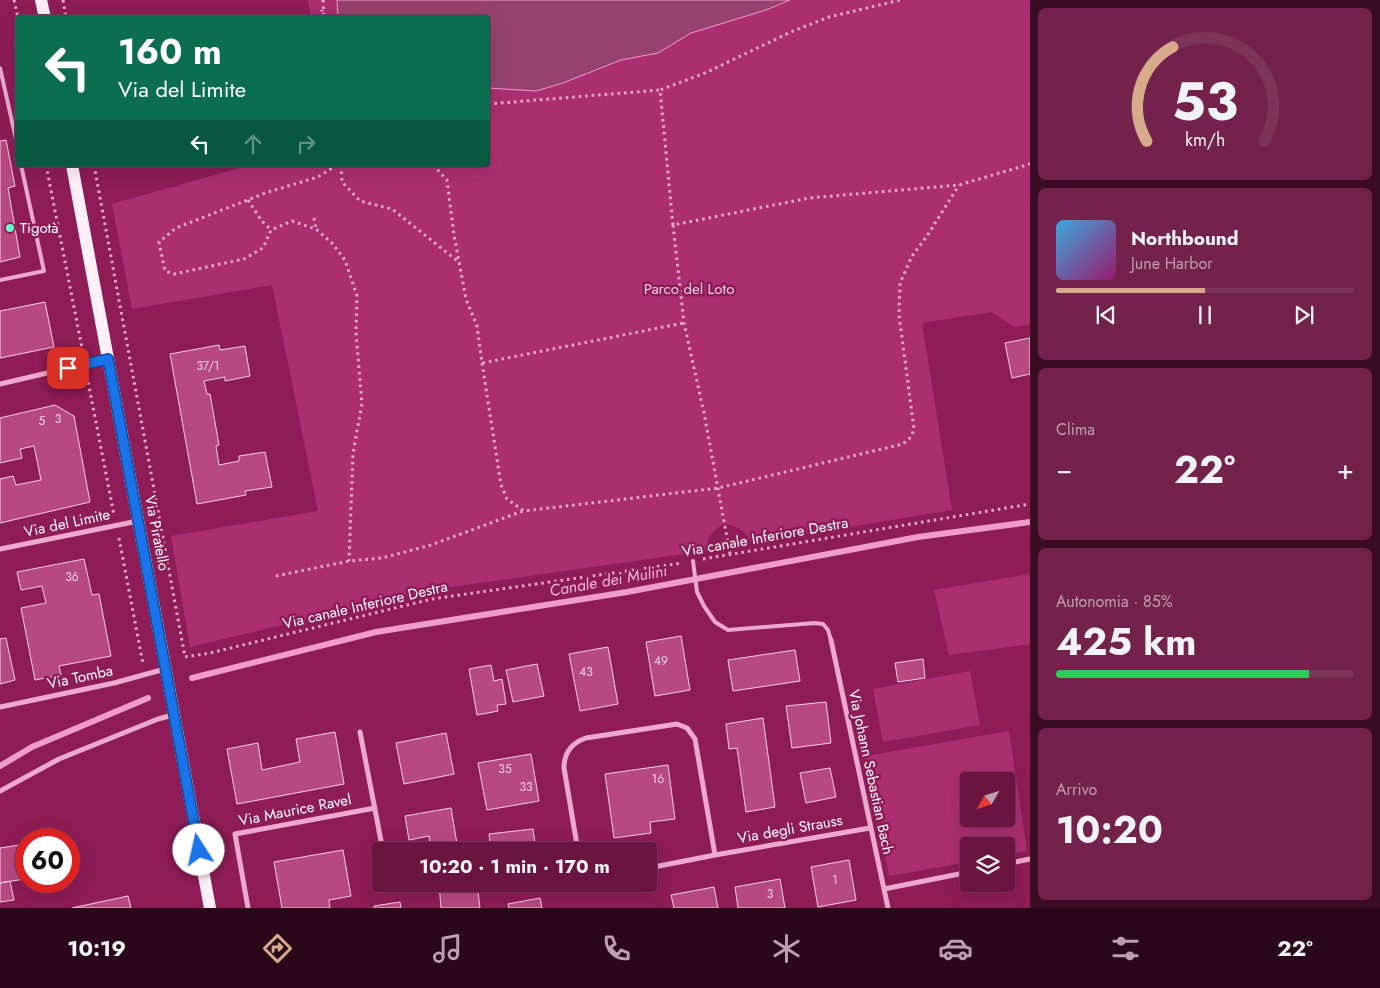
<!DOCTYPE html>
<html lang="it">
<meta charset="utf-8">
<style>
body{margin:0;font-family:Jost,sans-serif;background:#72224b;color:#f1f3f6;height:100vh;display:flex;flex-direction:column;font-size:19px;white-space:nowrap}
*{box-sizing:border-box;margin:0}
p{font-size:16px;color:#be9fb1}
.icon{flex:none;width:28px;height:28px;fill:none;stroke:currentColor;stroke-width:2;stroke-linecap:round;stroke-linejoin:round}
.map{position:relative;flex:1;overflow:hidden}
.drawer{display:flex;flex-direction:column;gap:8px;padding:8px;background:#3a0c23;width:350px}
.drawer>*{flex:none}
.top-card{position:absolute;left:15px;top:15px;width:475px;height:152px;border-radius:5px;box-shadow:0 5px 20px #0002,0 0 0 1px #7d3459;background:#0b6e4f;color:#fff;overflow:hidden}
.needle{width:32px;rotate:231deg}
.tools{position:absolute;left:960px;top:772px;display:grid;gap:10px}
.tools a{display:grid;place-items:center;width:55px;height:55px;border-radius:5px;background:#6a1540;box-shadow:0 5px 20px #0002,0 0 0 1px #7d3459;font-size:25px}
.speed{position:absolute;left:15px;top:828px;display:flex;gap:10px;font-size:25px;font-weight:700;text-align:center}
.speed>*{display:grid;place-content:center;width:65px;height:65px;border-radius:50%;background:#6a1540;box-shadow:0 5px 20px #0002,0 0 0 1px #7d3459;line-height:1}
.speed .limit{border:8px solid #d22;background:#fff;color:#111}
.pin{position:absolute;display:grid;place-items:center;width:42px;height:42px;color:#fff;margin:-21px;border-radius:10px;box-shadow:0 2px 8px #0006}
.me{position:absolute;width:55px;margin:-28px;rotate:350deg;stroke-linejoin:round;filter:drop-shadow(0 0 4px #0008)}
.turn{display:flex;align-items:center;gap:18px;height:105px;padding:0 20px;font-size:22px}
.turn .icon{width:65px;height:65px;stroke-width:2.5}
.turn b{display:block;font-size:35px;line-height:42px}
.lanes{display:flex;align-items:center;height:48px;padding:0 20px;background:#0003;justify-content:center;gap:25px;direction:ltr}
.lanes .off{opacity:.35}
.big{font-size:38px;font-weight:700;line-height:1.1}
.drawer .tile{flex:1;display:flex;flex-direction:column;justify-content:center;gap:8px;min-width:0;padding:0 18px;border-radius:8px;background:#72224b}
.drawer .dial{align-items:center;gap:0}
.dial svg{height:130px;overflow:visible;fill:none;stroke:#7d3459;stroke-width:7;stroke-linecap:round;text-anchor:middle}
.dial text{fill:#f1f3f6;stroke:none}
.song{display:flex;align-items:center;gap:15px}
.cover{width:60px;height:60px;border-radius:8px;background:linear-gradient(135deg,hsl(200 70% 55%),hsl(320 70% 35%))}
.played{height:5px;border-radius:2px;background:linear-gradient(90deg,#d6ab8b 50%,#7d3459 50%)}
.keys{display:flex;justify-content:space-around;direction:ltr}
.heat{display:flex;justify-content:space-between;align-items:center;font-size:28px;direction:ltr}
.charge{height:8px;border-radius:4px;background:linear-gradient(90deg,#34c759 85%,#7d3459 0)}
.trip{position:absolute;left:372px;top:842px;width:285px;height:50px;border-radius:5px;background:#6a1540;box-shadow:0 5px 20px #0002,0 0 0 1px #7d3459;font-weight:700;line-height:50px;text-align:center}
.menu{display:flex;height:80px;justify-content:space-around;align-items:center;background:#2a081a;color:#be9fb1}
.menu .icon{width:35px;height:35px}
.menu .current{color:#d6ab8b}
.menu b{font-size:22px;color:#f1f3f6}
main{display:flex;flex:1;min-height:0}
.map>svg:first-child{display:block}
.green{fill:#ab2f70;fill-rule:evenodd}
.water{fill:#95436d;stroke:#ef9cc9}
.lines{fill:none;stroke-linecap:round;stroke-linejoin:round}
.stream{stroke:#ef9cc9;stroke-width:6}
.building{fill:#b74982;stroke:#facfe5}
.path{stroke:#eda9cd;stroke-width:3;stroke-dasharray:2.5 4;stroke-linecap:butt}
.lane{stroke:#eda9cd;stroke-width:4}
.street{stroke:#eda9cd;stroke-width:5}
.primary{stroke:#ffeff7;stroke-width:12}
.route-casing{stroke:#114b97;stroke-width:12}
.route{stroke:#1a73e8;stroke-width:9}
.poi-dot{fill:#66fec7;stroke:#8e1c56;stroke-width:2}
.labels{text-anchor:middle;stroke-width:5;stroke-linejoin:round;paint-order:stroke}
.number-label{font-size:12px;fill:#edd2e0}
.poi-label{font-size:15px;fill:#fff;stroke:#8e1c56;text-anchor:start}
.park-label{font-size:15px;fill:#facfe5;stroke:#8e1c56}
.street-label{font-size:15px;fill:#fff;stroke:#8e1c56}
.water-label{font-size:16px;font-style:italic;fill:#f4b5d7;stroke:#8e1c56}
</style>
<main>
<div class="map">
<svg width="1030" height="908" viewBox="0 0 1030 908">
<rect width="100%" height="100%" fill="#8e1c56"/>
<!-- green -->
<path class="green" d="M 308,0 L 1030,0 L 1030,324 L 1014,327 L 991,312 L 922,323 L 952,510 L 751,543 C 745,530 738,526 724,524 C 712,531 707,537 706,551 L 430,590 L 190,647 L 171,536 L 318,511 L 272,285 L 132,309 L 112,204 L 250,165 L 488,165 L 488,18 L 311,17 Z
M 1030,574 L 1030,644 L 949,655 L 934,590 Z
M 970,671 L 980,725 L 883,742 L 873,689 Z
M 1009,731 L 1027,851 L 1006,855 L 1006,846 L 969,846 L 969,862 L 889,876 L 866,756 ZM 969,781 L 1006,781 L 1006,819 L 969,819 Z"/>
<!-- water -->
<path class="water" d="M 337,0 L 790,0 L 766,10 L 691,33 L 658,53 L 621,60 L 563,83 L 536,91 L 488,88 L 488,18 L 338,17 Z"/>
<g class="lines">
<!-- stream -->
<path class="stream" d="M 192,678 L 376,632 L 627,592 L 918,537 L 1030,522
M 0,766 L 32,747 L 148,698"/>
</g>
<!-- building -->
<path class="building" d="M 6,140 L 15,186 L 8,188 L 20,257 L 0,262 L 0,141 Z
M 45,302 L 54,347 L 0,358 L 0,311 Z
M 1030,338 L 1030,374 L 1012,378 L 1005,343 Z
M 219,345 L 220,350 L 245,346 L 250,376 L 225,381 L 225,377 L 204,381 L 207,394 L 210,394 L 219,445 L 216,446 L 219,465 L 239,461 L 239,456 L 265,452 L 272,487 L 245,491 L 246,495 L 197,504 L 170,354 Z
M 55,405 L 74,416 L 90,502 L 0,523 L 0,479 L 13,476 L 16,485 L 41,480 L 34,446 L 20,449 L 22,458 L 0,463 L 0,418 Z
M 84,559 L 92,595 L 99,594 L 111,656 L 59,666 L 61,675 L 35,680 L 21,608 L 46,603 L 42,586 L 21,590 L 17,572 Z
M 681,636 L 690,690 L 655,696 L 646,642 Z
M 6,638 L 15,680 L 0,684 L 0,639 Z
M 608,647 L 618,704 L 580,711 L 569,654 Z
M 795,650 L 800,681 L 733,691 L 728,660 Z
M 923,659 L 925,678 L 898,682 L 895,663 Z
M 537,664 L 544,696 L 513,702 L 506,670 Z
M 491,665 L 494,681 L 502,679 L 506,704 L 497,705 L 498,711 L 477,715 L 469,669 Z
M 826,702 L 831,743 L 792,748 L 786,706 Z
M 763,718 L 775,807 L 746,812 L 737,748 L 729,749 L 726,724 Z
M 335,732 L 344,784 L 237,804 L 227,749 L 258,743 L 262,770 L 300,762 L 296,739 Z
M 446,733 L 454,774 L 404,784 L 396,743 Z
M 531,754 L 539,801 L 487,810 L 478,763 Z
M 668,765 L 675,819 L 650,822 L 651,833 L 614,838 L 605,774 Z
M 830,768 L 836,797 L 806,803 L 800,773 Z
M 451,808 L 457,844 L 431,849 L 429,836 L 409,840 L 405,816 Z
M 533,829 L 536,851 L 491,851 L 489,834 Z
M 19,845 L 25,879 L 0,883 L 0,848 Z
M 343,850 L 351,896 L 329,900 L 330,908 L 282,908 L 274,862 Z
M 849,860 L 856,900 L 818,907 L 811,867 Z
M 780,879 L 785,908 L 738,908 L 735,887 Z
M 10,881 L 14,900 L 0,902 L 0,883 Z
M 439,884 L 477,884 L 480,908 L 441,908 Z
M 714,887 L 718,908 L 674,908 L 671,895 Z
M 128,896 L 131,908 L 72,908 Z
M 540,898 L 542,908 L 509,908 L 508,904 Z
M 400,902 L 401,908 L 374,908 L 374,906 Z"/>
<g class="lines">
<!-- path -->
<path class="path" d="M 14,0 L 18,18
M 63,0 L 66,18
M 323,0 L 324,18
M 321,18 L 322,10
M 488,104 L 660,90
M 46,165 L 83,353
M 94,165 L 185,657 L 210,653 L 432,599 L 682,563
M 337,165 L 318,177 L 268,192 L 176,228 L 159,242 L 165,271 L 174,274 L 244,259 L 263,248 L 271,230 L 292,221 L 316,229 L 332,243 L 345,260 L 357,296 L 356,333 L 362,404 L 353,453 L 349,561
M 341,165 L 342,182 L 360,201 L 392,209 L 460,263
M 433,165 L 447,180 L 454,235 L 466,299 L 477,326 L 482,363 L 684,323
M 248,200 L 261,220 L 271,230
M 314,218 L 316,229
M 673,225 L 660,90 L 705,73 L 793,31 L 829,17 L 900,0
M 482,363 L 501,485 L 507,499 L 524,511 L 718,488 L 903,444 L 911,437 L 914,429 L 899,315 L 900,283 L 912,256 L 927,236 L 959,185
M 87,376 L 114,515
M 119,538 L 143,664
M 730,554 L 704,413 L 684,323 L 673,225 L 809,198 L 959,185 L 1030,164
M 703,559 L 1030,504
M 276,576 L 349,561 L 382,558 L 431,545 L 523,511"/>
<!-- lane -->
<path class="lane" d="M 0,68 L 18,148
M 0,280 L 44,271 L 21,165
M 693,561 L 697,592 L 704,606 L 715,622 L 728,630 L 815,623 L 823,624 L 828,630 L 831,640"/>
<!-- street -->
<path class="street" d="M 0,384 L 107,359
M 0,549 L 138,521
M 831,640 L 888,908
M 0,707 L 114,683 L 165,669
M 360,732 L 383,851
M 0,791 L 59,759 L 158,719 L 173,715
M 578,851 L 564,768 C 564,753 571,743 586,738 L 677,724 L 687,728 L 695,739 L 715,855
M 1006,864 L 1030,859
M 649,868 L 715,855 L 870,828
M 884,889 L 969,872
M 248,908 L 235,834 L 375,808"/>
<!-- primary -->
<path class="primary" d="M 41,0 L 45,18
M 72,165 L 210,908"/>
</g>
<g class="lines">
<defs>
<path id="route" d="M 68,368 L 108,359 L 199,850"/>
</defs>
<!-- route casing -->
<use href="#route" class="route-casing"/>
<!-- route -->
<use href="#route" class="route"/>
</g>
<!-- markers -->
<circle class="poi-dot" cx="10" cy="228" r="5"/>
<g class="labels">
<!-- number labels -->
<g class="number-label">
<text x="208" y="370">37/1</text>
<text x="58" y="423">3</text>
<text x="42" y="425">5</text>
<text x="72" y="581">36</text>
<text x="661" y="665">49</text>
<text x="586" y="676">43</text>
<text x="505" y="773">35</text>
<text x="658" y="783">16</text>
<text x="526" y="791">33</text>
<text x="835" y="884">1</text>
<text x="770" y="898">3</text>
</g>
<!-- poi labels -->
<g class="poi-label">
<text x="20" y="233">Tigotà</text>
</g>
<!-- park labels -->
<g class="park-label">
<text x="689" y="294">Parco del Loto</text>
</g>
<!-- street labels -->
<g class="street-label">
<text transform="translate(67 523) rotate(-12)" y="5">Via del Limite</text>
<text transform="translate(157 533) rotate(79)" y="5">Via Piratello</text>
<text transform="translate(765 537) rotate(-10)" y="5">Via canale Inferiore Destra</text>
<text transform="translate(365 605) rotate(-13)" y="5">Via canale Inferiore Destra</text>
<text transform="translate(80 677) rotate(-12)" y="5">Via Tomba</text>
<text transform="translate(871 772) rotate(78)" y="5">Via Johann Sebastian Bach</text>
<text transform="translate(295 810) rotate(-11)" y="5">Via Maurice Ravel</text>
<text transform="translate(790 829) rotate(-10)" y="5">Via degli Strauss</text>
</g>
<!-- water labels -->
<g class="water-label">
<text transform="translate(608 580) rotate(-10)" y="6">Canale dei Mulini</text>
</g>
</g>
</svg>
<div class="tools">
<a><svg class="needle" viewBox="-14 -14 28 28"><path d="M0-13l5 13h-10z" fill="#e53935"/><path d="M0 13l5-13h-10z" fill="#be9fb1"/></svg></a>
<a><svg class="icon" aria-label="layers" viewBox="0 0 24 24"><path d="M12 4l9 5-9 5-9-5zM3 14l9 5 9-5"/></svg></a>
</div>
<div class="speed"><div class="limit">60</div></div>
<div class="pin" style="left:68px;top:368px;background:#d93025"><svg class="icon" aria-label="arrive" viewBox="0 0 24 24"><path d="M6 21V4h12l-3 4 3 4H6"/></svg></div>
<svg class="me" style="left:199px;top:850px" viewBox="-20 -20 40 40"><circle r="19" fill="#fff"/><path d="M0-13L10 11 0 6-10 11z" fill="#1a73e8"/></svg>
<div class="trip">10:20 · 1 min · 170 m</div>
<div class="top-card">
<div class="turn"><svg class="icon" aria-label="left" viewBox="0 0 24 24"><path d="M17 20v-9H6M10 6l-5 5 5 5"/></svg><div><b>160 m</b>Via del Limite</div></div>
<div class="lanes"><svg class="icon" aria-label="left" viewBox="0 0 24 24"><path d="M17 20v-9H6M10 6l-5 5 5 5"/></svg><svg class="icon off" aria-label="ahead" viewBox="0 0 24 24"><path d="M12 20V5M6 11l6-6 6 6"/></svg><svg class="icon off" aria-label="right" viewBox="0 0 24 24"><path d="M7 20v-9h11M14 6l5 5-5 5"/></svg></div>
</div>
</div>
<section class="drawer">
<div class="tile dial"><svg viewBox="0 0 100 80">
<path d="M14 69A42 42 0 1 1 86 69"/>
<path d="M14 69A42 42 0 0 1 30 11" stroke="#d6ab8b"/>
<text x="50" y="56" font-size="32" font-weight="700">53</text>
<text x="50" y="72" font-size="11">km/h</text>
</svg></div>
<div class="tile">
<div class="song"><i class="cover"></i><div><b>Northbound</b><p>June Harbor</p></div></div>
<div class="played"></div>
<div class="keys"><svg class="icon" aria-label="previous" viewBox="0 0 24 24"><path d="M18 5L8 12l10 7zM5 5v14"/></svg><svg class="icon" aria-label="pause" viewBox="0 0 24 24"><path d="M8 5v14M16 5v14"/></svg><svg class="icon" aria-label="next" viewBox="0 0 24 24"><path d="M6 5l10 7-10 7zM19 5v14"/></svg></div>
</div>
<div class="tile"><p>Clima</p>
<div class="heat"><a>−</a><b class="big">22°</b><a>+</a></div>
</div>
<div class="tile"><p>Autonomia · 85%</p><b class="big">425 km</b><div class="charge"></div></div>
<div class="tile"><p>Arrivo</p><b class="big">10:20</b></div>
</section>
</main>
<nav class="menu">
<b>10:19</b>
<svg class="icon current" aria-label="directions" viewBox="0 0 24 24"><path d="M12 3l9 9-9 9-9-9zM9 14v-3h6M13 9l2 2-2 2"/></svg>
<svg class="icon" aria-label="music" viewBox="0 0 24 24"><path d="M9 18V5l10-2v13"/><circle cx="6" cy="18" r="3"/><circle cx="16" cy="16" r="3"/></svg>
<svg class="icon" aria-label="phone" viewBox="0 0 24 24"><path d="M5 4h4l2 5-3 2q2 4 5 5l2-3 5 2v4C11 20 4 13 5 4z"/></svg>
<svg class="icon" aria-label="climate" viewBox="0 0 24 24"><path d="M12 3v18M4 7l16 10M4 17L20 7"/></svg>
<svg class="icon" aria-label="car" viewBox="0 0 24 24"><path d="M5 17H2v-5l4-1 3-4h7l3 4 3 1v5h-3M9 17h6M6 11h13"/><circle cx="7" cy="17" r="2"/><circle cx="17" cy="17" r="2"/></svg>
<svg class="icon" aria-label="filters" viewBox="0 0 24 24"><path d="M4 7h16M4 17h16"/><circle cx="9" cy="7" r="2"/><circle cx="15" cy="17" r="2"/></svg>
<b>22°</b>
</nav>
